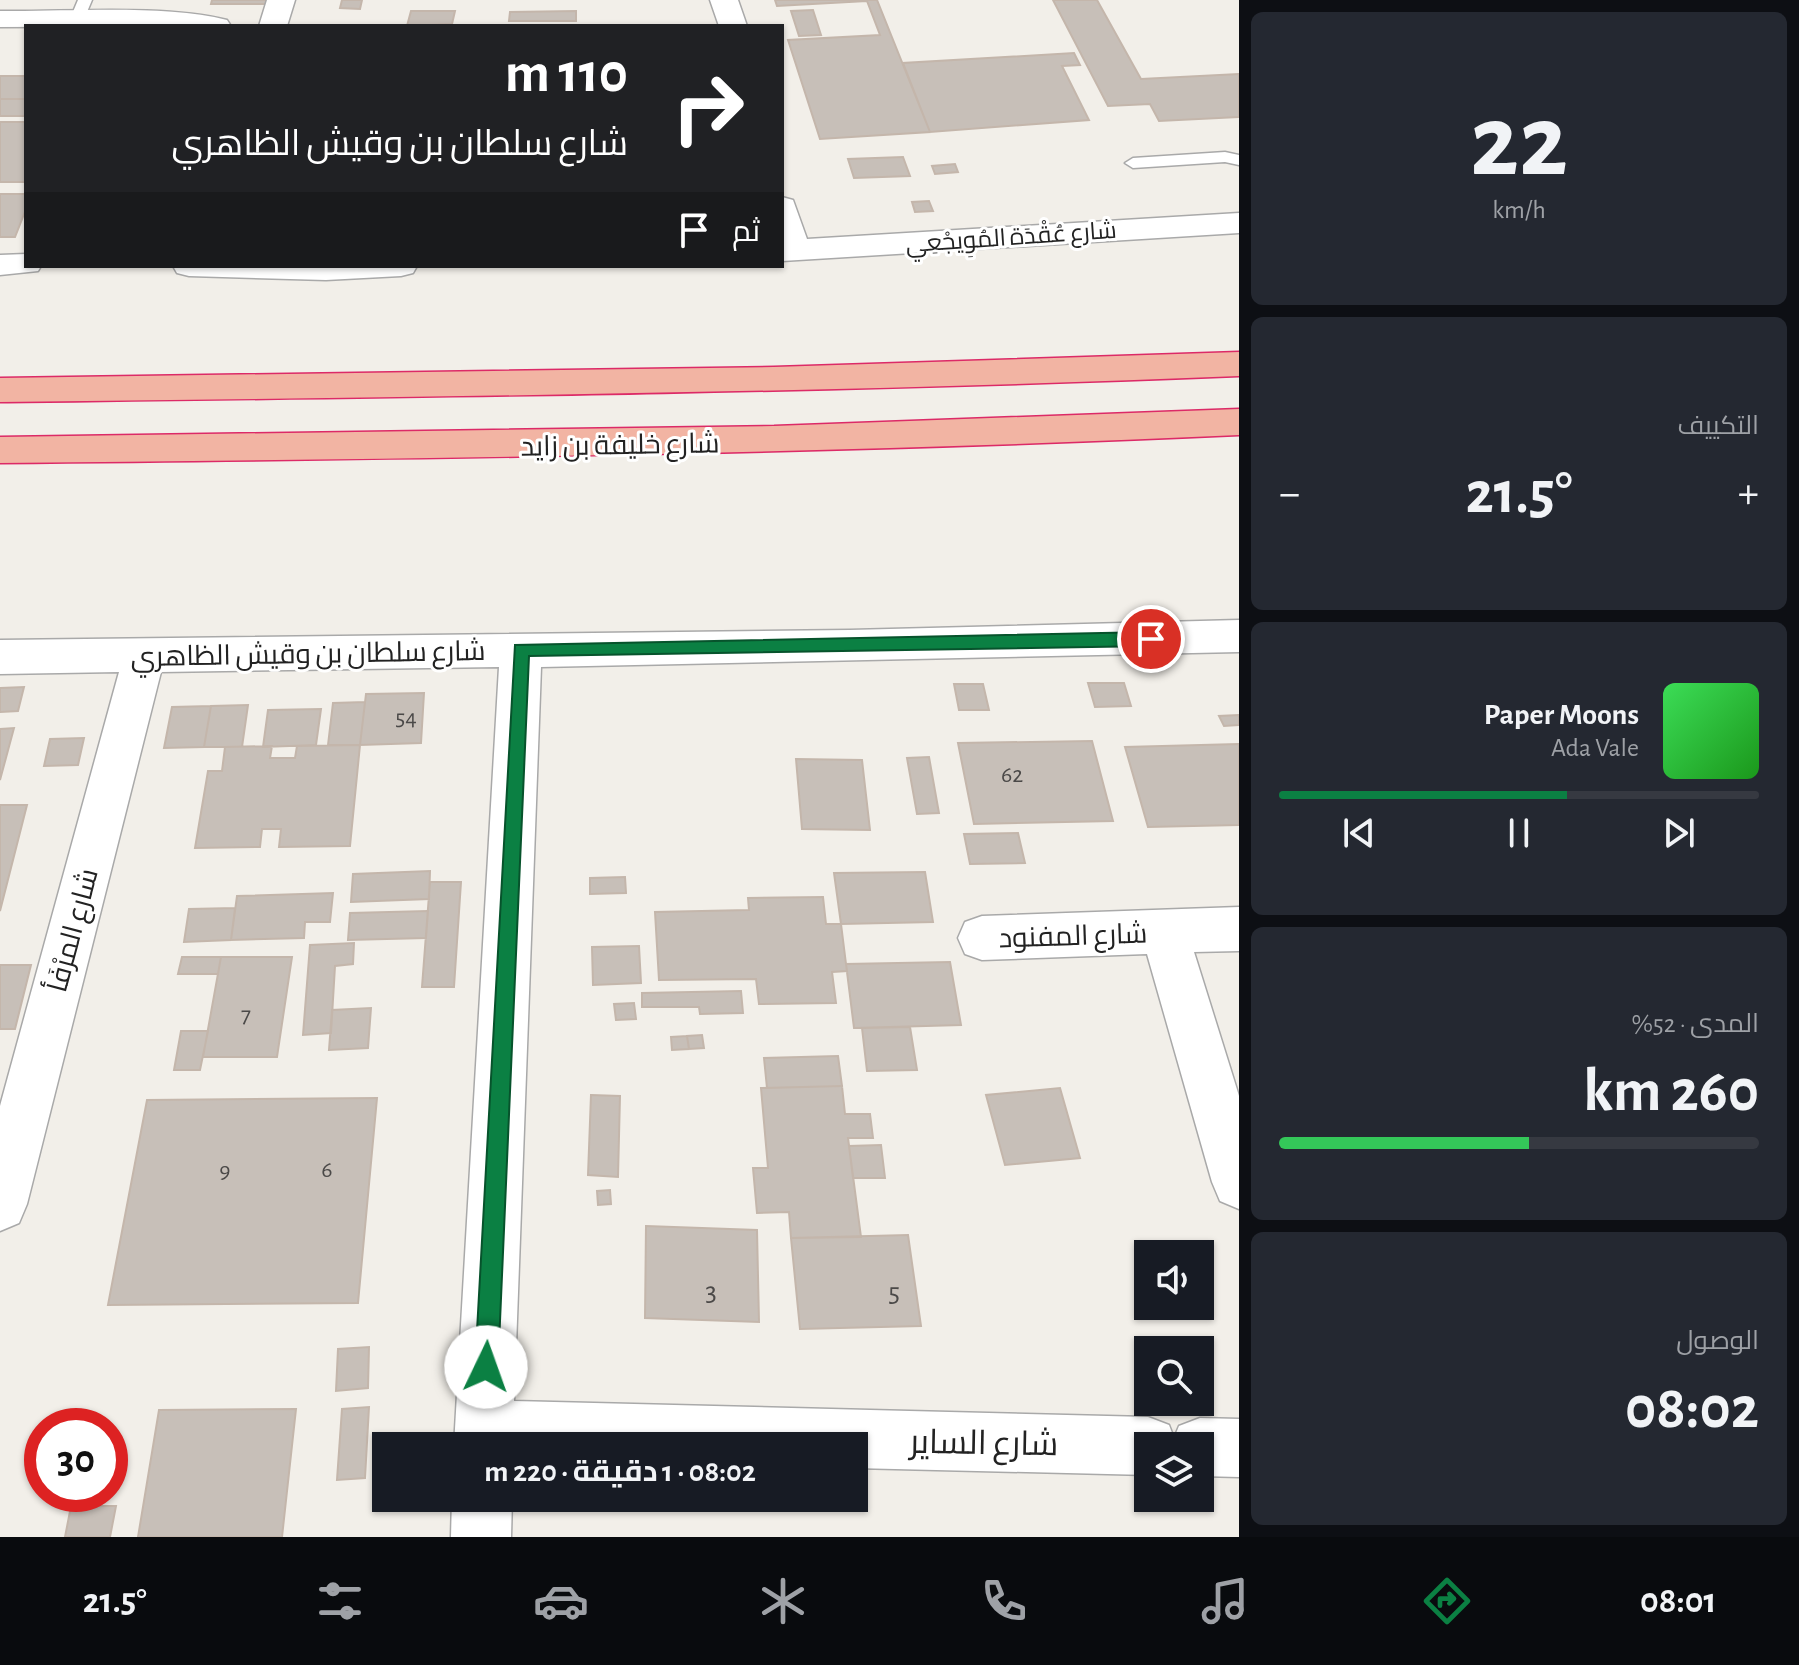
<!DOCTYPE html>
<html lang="ar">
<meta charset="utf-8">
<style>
body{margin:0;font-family:"Alegreya Sans",Cairo,sans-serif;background:#242831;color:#f1f3f6;direction:rtl;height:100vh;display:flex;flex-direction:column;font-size:30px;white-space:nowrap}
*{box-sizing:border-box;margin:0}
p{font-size:26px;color:#9ea1a6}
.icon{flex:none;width:44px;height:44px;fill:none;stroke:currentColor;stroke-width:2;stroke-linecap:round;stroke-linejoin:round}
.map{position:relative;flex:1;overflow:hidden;direction:ltr}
.panel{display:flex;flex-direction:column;gap:12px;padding:12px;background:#0d0f14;width:560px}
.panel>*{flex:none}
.hud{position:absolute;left:24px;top:24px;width:760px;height:244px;border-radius:0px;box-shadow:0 2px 6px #0004;direction:rtl;background:#202124;color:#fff;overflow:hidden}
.fabs{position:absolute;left:1134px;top:1240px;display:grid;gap:16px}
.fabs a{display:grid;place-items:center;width:80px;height:80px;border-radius:0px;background:#171b24;box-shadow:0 2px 6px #0004;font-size:40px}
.speed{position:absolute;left:24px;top:1408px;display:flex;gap:16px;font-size:40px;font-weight:700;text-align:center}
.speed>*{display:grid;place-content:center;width:104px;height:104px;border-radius:50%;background:#171b24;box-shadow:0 2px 6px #0004;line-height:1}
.speed .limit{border:12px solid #d22;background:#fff;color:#111}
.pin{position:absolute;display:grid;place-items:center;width:68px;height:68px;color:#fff;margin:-34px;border:4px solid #fff;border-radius:50%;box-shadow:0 2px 8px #0007}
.me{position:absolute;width:88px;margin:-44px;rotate:3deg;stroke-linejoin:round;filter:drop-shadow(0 0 6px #0008)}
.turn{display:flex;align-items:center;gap:28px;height:168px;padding:0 24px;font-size:36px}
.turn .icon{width:104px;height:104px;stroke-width:2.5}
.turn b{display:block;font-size:56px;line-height:68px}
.then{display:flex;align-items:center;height:76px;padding:0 24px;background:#0003;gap:16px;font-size:30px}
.big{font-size:60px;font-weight:700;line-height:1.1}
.panel .tile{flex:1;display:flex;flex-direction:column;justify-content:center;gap:12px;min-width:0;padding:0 28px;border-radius:12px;background:#242831}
.panel .dial{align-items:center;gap:0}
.dial b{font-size:104px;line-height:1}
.song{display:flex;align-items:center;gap:24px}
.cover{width:96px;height:96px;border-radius:12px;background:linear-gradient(135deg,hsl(130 70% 55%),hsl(120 70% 35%))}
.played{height:8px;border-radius:4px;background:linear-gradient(90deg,#0b8043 60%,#363941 60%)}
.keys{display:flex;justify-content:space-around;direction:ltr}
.heat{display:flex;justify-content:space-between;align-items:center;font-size:44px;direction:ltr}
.charge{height:12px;border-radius:6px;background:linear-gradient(90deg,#34c759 52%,#363941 0)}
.trip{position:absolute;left:372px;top:1432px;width:496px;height:80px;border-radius:0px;background:#171b24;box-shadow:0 2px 6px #0004;font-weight:700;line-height:80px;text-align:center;direction:rtl}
.tab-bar{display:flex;height:128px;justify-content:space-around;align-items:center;background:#090b0e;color:#9ea1a6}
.tab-bar .icon{width:56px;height:56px}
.tab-bar .on{color:#0b8043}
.tab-bar b{font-size:36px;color:#f1f3f6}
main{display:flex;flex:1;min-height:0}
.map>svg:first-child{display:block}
.building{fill:#c7bfb8;stroke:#c4b6ab;stroke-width:2}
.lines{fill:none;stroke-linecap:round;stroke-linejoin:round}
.service-casing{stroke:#a9a9a9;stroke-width:3}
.minor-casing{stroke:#a9a9a9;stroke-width:3}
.trunk-casing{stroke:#dc2a67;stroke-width:3}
.service{fill:#fff;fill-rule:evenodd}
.minor{fill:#fff;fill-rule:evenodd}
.trunk{fill:#f2b4a3;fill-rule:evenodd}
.route{fill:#0b8043;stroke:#07532c;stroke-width:2}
.labels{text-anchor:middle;stroke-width:6;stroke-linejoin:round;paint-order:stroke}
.far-street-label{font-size:24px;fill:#222;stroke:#fff}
.number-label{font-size:24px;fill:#4b4948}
.street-label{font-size:28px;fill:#222;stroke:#fff}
.near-number-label{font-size:28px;fill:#4b4948}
.near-street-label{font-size:34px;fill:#222;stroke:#fff}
</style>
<main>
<section class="panel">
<div class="tile dial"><b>22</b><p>km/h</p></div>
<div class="tile"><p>التكييف</p>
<div class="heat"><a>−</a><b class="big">21.5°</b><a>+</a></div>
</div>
<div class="tile">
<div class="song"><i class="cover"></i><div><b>Paper Moons</b><p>Ada Vale</p></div></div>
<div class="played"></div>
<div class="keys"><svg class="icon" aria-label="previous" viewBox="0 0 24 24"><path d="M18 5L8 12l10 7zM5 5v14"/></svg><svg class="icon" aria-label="pause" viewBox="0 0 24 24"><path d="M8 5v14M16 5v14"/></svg><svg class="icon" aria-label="next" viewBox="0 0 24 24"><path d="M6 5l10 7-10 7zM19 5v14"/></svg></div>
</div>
<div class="tile"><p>المدى · 52%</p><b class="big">260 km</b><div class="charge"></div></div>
<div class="tile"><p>الوصول</p><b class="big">08:02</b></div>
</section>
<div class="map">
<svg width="1239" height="1537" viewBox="0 0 1239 1537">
<rect width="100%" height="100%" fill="#f2efe9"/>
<!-- building -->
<path class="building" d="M 212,0 L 272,0 L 271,4 L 211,4 Z
M 342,0 L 362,0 L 360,9 L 340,8 Z
M 775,0 L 877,0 L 930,132 L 820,139 L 788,40 L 880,35 L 867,1 L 777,6 Z
M 1053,0 L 1097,0 L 1141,79 L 1239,74 L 1239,117 L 1159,121 L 1150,104 L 1108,106 Z
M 813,10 L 821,35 L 799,36 L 791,11 Z
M 411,11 L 455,11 L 452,24 L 407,26 Z
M 576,11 L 576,21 L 509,21 L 510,12 Z
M 1074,53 L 1080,65 L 1062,66 L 1089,120 L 930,132 L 903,63 Z
M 0,76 L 26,76 L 26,99 L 0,99 Z
M 0,99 L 26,99 L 26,116 L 0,116 Z
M 0,122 L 26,122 L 26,182 L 0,182 Z
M 903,157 L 910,176 L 854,178 L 848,159 Z
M 955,164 L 958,172 L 935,174 L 932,166 Z
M 0,194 L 26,194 L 26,209 L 15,237 L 0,237 Z
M 929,201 L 933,211 L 915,212 L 912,202 Z
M 1088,683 L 1124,683 L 1131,706 L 1095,707 Z
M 954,684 L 983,684 L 989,710 L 959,710 Z
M 24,687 L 18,711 L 0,712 L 0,688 Z
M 424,693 L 421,743 L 360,745 L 366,694 Z
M 365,702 L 360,745 L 328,745 L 333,703 Z
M 248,705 L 242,747 L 204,747 L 211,706 Z
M 211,706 L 204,747 L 164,748 L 172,707 Z
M 321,709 L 316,745 L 263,747 L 268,710 Z
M 1239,715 L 1239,725 L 1224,726 L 1219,716 Z
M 14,728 L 0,780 L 0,729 Z
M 84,738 L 78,765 L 44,766 L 50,739 Z
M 1092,741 L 1113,821 L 974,824 L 958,743 Z
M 1239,744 L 1239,825 L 1148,827 L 1125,747 Z
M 360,745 L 350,846 L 279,847 L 281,829 L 262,829 L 260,847 L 195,848 L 208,771 L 222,771 L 225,747 L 272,746 L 270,758 L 295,758 L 297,746 Z
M 929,757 L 939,813 L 917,814 L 907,758 Z
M 796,759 L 862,760 L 870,830 L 802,829 Z
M 0,805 L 27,805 L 0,911 Z
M 1018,833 L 1025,863 L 970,864 L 964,834 Z
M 430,871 L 429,899 L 351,902 L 353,874 Z
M 925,872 L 933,922 L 841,924 L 834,873 Z
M 625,877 L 626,893 L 590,894 L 590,878 Z
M 430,882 L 461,882 L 454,987 L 422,987 Z
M 333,893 L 330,922 L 305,922 L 304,938 L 231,940 L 237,896 Z
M 823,897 L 826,924 L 841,924 L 846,964 L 847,971 L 832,972 L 836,1003 L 759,1004 L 756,979 L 659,980 L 655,912 L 749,910 L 748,898 Z
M 235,908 L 231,940 L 184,942 L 189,909 Z
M 428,911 L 426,938 L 348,940 L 350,913 Z
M 354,943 L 353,964 L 335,966 L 331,1033 L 303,1035 L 310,945 Z
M 639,946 L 641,983 L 593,985 L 592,947 Z
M 182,957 L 221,957 L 218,974 L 178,974 Z
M 221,957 L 292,957 L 277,1057 L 203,1057 Z
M 950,962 L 961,1025 L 854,1028 L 846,964 Z
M 0,965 L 31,965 L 15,1029 L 0,1029 Z
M 741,991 L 743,1013 L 700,1014 L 699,1007 L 642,1007 L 642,993 Z
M 634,1003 L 636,1019 L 616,1020 L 614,1004 Z
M 371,1008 L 368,1048 L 329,1050 L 332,1010 Z
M 910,1027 L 917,1070 L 867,1071 L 862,1028 Z
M 181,1031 L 208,1031 L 200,1070 L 174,1070 Z
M 702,1035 L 704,1048 L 689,1049 L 687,1036 Z
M 687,1036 L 689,1049 L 672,1050 L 671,1037 Z
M 838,1056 L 842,1086 L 767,1088 L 764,1058 Z
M 842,1086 L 845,1114 L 870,1114 L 873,1138 L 848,1138 L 861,1237 L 791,1238 L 789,1212 L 757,1213 L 753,1168 L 768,1168 L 761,1088 Z
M 1060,1088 L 1080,1158 L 1005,1165 L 986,1095 Z
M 591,1095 L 620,1096 L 618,1177 L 588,1175 Z
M 377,1098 L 358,1303 L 108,1305 L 147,1100 Z
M 881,1145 L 885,1178 L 853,1178 L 849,1146 Z
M 610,1190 L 611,1204 L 598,1205 L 597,1191 Z
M 646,1226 L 757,1230 L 759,1322 L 645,1318 Z
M 908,1235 L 921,1326 L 800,1329 L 791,1238 Z
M 369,1347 L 368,1388 L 336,1391 L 338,1349 Z
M 369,1407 L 365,1478 L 337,1480 L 342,1409 Z
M 296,1409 L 282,1537 L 138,1537 L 159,1410 Z
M 71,1506 L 116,1506 L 110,1537 L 65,1537 Z"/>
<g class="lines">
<defs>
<path id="service" d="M 78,0 L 92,0 L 84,19 L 77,23 L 70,19 Z
M 1225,152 L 1239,155 L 1239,165 L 1225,162 L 1133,168 L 1125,163 L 1133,158 Z"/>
<path id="minor" d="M 267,0 L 295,0 L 287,26 L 259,26 Z
M 710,0 L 738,0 L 747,26 L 719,26 Z
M 0,11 C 68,12 163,4 227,20 L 231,26 L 0,27 Z
M 782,197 L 793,200 L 807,239 L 1239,213 L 1239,233 L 782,261 Z
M 26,254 L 26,266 L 41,266 L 38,271 L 0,275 L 0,255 Z
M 173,266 L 417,266 L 413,273 L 401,276 L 326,280 L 189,276 L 177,273 Z
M 1239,620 L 1239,652 L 541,667 L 514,1401 L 1148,1417 L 1169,1425 L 1174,1438 L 1179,1426 L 1200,1418 L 1239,1419 L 1239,1477 L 1200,1476 L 1200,1446 L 1148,1446 L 1148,1475 L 854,1468 L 854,1446 L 454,1446 L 499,667 L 161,672 L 27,1204 L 19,1223 L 0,1231 L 0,1106 L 119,672 L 0,674 L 0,640 L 850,630 Z
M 1239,907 L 1239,951 L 1194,952 L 1239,1096 L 1239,1209 L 1220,1201 L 1212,1182 L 1147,954 L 982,960 L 965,954 L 958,938 L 965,922 L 982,916 Z
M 452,1498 L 512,1498 L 511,1537 L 451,1537 Z"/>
<path id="trunk" d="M 1239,352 L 1239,376 C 826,393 413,397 0,402 L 0,378 L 774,367 Z
M 1239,409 L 1239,435 C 826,454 413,459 0,463 L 0,437 L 774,426 Z"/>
</defs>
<!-- service casing -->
<use href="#service" class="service-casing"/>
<!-- minor casing -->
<use href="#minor" class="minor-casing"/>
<!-- trunk casing -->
<use href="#trunk" class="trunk-casing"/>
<!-- service -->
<use href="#service" class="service"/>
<!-- minor -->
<use href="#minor" class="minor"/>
<!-- trunk -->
<use href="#trunk" class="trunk"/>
</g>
<!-- route -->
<path class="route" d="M 1151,632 L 1159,639 L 1151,646 L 529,656 L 498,1367 L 495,1375 L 486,1379 L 478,1375 L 475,1367 L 515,645 Z"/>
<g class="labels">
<!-- far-street labels -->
<g class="far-street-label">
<text transform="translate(1011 237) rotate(-4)" y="8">شارع عُقْدَة المُوِيجْعِي</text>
</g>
<!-- number labels -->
<g class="number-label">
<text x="406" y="725">54</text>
<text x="1012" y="782">62</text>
<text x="246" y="1022">7</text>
<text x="327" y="1177">6</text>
<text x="225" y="1178">9</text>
</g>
<!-- street labels -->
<g class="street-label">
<text transform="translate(620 444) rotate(-1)" y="10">شارع خليفة بن زايد</text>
<text transform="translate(308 653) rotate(-1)" y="10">شارع سلطان بن وقيش الظاهري</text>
<text transform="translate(72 930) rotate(-75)" y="10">شارع المرْفَأ</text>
<text transform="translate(1073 935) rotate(-2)" y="10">شارع المفنود</text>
</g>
<!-- near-number labels -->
<g class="near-number-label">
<text x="711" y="1300">3</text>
<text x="894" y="1301">5</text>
</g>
<!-- near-street labels -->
<g class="near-street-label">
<text transform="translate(984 1442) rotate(1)" y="12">شارع الساير</text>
</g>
</g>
</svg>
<div class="fabs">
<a><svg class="icon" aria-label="sound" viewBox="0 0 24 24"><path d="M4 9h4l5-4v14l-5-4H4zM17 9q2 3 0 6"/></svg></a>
<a><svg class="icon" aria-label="search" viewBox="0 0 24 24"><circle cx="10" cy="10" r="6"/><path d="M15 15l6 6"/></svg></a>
<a><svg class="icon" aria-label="layers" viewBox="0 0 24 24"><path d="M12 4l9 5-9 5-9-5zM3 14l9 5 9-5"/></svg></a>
</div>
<div class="speed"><div class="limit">30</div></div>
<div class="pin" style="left:1151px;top:639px;background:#d93025"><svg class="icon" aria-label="arrive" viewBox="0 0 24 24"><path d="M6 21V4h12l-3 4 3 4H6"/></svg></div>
<svg class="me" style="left:486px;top:1367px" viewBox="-20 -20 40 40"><circle r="19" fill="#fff"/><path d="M0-13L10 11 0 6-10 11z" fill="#0b8043"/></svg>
<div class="trip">08:02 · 1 دقيقة · 220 m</div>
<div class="hud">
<div class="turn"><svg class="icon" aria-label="right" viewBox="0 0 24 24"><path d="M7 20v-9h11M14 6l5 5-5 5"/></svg><div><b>110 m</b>شارع سلطان بن وقيش الظاهري</div></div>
<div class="then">ثم<svg class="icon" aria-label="arrive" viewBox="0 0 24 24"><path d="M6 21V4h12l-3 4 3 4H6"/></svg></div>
</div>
</div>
</main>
<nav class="tab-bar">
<b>08:01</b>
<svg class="icon on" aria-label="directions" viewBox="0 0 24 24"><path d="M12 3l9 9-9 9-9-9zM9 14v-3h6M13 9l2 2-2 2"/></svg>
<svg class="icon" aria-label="music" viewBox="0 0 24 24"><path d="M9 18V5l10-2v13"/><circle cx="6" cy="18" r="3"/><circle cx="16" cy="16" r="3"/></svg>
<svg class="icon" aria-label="phone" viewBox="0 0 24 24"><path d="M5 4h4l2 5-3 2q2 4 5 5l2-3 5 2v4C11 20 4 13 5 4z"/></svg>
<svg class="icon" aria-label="climate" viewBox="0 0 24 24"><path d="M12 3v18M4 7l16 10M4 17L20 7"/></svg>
<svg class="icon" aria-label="car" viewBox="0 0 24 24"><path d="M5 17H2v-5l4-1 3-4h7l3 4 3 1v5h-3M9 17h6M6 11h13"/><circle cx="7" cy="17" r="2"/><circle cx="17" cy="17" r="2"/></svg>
<svg class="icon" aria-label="filters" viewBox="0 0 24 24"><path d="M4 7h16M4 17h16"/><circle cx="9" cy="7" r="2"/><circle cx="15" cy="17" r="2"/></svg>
<b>21.5°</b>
</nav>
